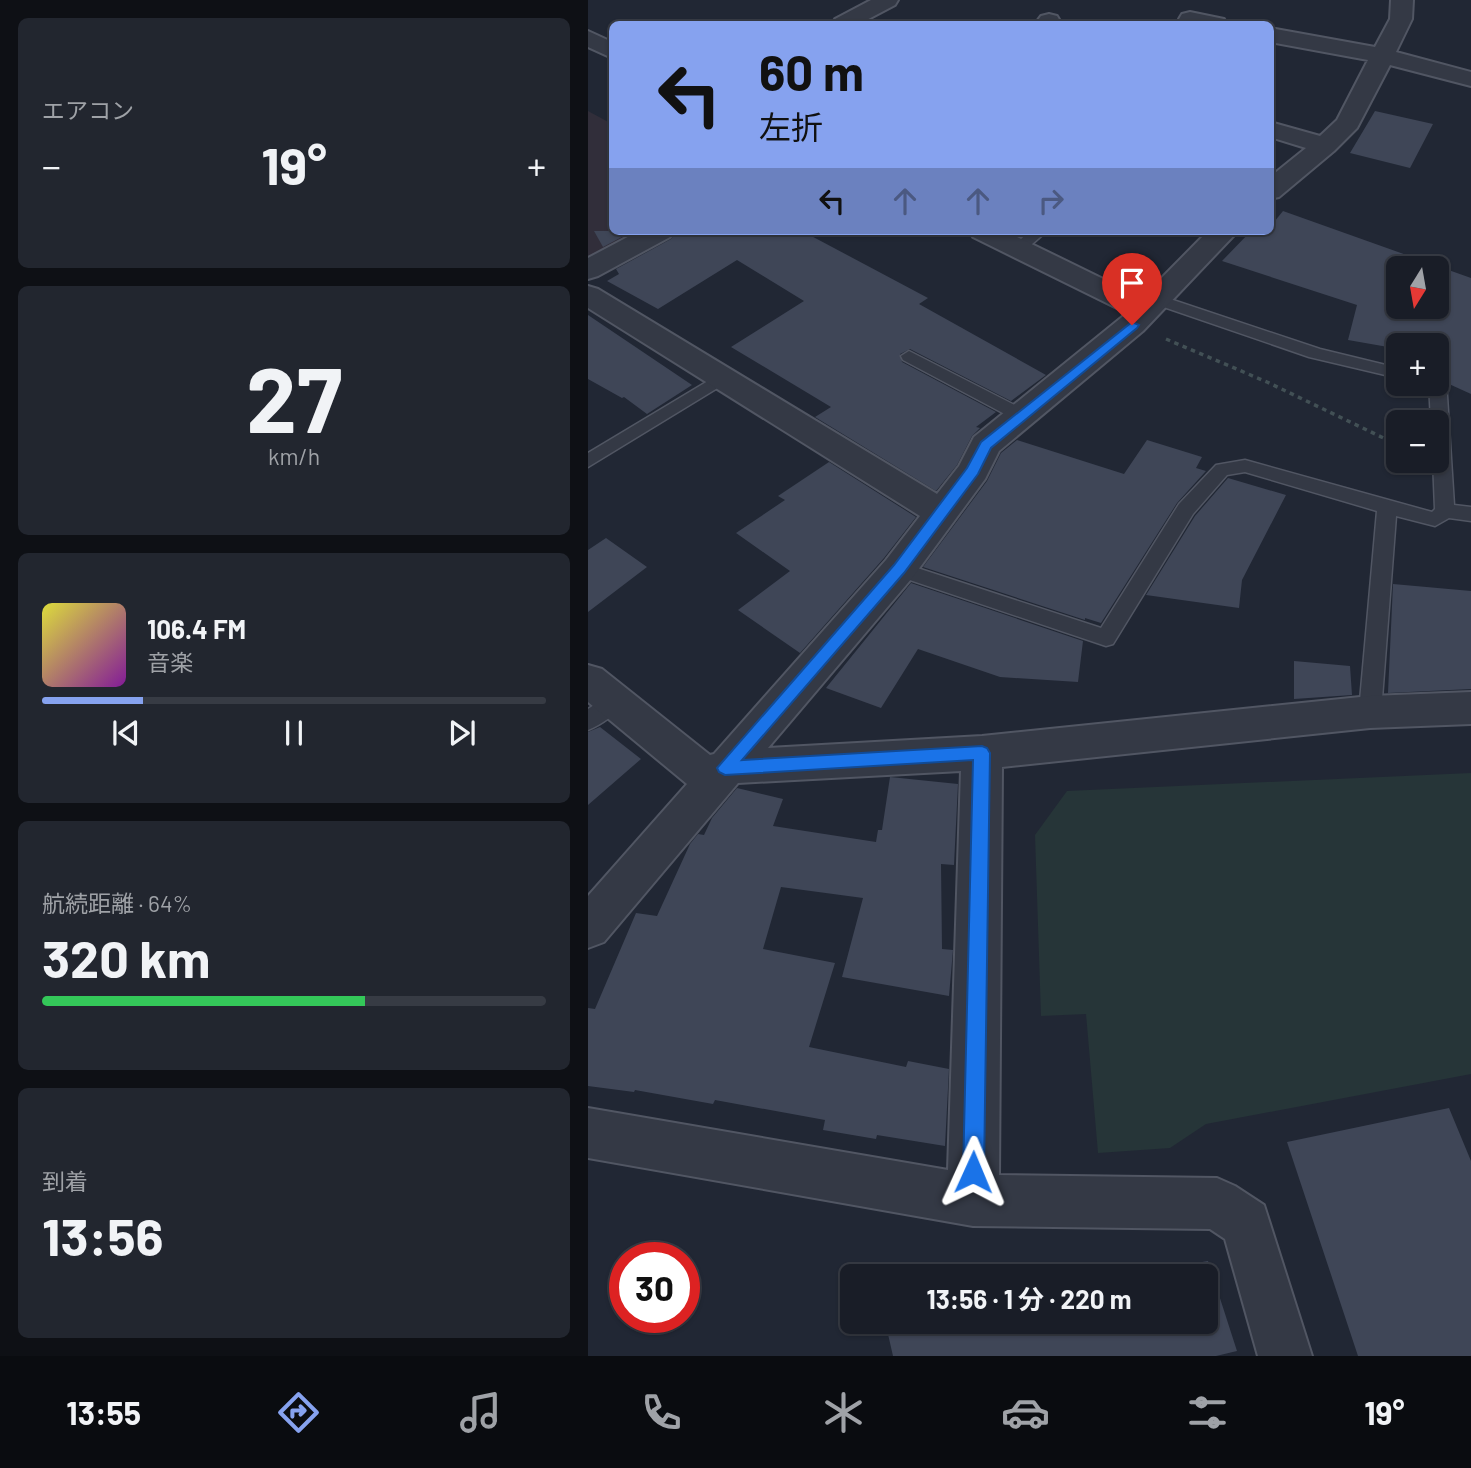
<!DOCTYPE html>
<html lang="ja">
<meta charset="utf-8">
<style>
body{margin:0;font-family:Barlow,"Noto Sans JP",sans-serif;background:#22262f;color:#f1f3f6;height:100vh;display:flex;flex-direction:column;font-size:26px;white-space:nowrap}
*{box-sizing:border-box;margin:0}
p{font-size:23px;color:#9fa2a7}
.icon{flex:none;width:38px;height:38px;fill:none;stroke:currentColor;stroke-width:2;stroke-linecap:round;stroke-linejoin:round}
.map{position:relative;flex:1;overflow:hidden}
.panel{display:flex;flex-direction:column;gap:18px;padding:18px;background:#0e1015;width:588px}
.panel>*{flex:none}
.guide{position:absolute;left:21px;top:21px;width:665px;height:214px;border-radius:10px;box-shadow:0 2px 5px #0004,0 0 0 2px #373b44;background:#86a2ef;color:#111;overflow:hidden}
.needle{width:46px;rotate:191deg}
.buttons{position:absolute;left:798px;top:256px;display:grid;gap:14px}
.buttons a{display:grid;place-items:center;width:63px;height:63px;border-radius:10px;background:#191d27;box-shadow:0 2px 5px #0004,0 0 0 2px #373b44;font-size:35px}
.speed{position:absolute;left:21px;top:1242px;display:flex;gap:14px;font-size:35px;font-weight:700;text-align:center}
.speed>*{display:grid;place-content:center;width:91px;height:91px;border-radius:50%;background:#191d27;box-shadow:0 2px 5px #0004,0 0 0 2px #373b44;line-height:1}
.speed .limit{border:10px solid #d22;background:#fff;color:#111}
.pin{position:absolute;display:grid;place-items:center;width:60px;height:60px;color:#fff;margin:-72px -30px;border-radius:50% 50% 50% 0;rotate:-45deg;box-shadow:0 0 7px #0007}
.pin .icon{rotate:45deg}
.me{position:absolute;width:77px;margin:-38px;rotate:1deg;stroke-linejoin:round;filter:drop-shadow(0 0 5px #0008)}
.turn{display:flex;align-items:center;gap:24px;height:147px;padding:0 35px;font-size:32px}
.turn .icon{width:91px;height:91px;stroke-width:2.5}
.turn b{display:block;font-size:49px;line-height:60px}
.lanes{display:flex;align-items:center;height:66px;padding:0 35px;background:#0003;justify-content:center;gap:35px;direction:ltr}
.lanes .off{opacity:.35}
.big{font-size:52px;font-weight:700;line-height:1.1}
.panel .card{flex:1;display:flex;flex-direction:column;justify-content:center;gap:10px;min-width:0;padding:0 24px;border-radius:10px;background:#22262f}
.panel .dial{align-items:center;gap:0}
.dial b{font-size:91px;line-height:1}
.song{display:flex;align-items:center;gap:21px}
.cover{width:84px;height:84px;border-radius:10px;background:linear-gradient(135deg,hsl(60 70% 55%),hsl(290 70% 35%))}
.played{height:7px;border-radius:4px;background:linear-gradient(90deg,#86a2ef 20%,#373b44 20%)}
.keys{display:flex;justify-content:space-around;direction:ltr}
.heat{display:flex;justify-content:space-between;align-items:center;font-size:38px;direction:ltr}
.charge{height:10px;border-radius:5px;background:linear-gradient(90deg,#34c759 64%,#373b44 0)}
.trip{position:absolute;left:252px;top:1264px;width:378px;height:70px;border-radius:10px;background:#191d27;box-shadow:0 2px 5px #0004,0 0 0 2px #373b44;font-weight:700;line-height:70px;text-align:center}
.dock{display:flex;height:112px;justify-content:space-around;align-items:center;background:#0a0c10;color:#9fa2a7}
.dock .icon{width:49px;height:49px}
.dock .selected{color:#86a2ef}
.dock b{font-size:32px;color:#f1f3f6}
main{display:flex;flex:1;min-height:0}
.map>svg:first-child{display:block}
.medical{fill:#312e3a}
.green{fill:#263538}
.building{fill:#3f4657;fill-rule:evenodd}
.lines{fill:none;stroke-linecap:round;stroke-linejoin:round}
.service-casing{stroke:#515663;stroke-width:3}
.minor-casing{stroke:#515663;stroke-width:4}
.path{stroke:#425055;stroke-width:3.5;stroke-dasharray:4.5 4.5;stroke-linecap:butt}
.service{fill:#343945;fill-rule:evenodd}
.minor{fill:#343945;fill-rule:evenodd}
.route{fill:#1a73e8;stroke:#114b97;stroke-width:2}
</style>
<main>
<section class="panel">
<div class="card"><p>エアコン</p>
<div class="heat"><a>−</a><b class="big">19°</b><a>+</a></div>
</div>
<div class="card dial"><b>27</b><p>km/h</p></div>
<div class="card">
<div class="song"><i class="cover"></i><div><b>106.4 FM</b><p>音楽</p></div></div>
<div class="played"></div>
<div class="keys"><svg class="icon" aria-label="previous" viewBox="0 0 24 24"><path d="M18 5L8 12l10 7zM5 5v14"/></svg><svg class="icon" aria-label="pause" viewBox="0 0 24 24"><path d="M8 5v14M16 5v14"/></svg><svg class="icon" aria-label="next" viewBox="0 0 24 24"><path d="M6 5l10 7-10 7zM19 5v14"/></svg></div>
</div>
<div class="card"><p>航続距離 · 64%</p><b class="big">320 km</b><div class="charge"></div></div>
<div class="card"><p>到着</p><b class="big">13:56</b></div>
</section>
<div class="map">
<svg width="883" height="1356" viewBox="0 0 883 1356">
<rect width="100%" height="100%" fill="#212734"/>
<!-- medical -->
<path class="medical" d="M 0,111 L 24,124 L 24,231 L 53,231 L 0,260 Z"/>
<!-- green -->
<path class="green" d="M 883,773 L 883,1074 L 618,1124 L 582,1148 L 510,1153 L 498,1014 L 453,1016 L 447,835 L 479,791 Z"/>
<!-- building -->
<path class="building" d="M 787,111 L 845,124 L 822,168 L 762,153 Z
M 695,211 L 883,278 L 883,394 L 861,384 L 859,378 L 849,372 L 849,345 L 810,345 L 810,352 L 800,351 L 800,347 L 760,340 L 769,305 L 634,261 L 663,231 L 682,231 L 682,227 ZM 810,268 L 849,268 L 849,306 L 810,306 Z
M 6,231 L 45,231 L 15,247 Z
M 89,231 L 214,231 L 340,298 L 331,304 L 458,375 L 423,401 L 322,349 L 312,354 L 314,362 L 408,412 L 388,427 L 392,428 L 384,436 L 369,465 L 348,491 L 227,417 L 243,407 L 143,347 L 216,301 L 149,260 L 70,309 L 19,281 L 31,274 L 28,269 L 83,239 Z
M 0,315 L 104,385 L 59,414 L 36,397 L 34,398 L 0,379 Z
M 429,440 L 536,474 L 559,440 L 614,457 L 608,468 L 618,471 L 589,503 L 513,623 L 497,618 L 497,620 L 335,567 L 399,481 L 413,453 Z
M 241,462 L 328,517 L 296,558 L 212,653 L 150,610 L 202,571 L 148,533 L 197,500 L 190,496 Z
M 640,478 L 698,495 L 654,580 L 651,608 L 558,595 L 607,516 Z
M 18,538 L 59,567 L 0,612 L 0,550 Z
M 323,583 L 495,641 L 490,682 L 412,677 L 330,649 L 293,708 L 238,688 Z
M 805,584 L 883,591 L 883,689 L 800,693 Z
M 706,661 L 762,666 L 764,695 L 706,699 Z
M 12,727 L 53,759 L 0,805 L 0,732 Z
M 302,777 L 370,784 L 366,865 L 353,864 L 354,949 L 365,950 L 361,996 L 254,977 L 275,898 L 193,887 L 175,949 L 247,963 L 221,1047 L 318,1067 L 320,1061 L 361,1069 L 357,1146 L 289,1135 L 288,1139 L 235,1130 L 237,1120 L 127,1100 L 125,1104 L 47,1090 L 46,1092 L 0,1086 L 0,1008 L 7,1009 L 48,913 L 69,916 L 102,844 L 110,834 L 116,835 L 124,818 L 149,788 L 195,799 L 185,826 L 288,842 L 290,830 L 294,830 Z
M 861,1108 L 883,1161 L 883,1356 L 770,1356 L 699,1142 Z
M 620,1261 L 649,1351 L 628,1356 L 305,1356 L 297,1321 L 618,1321 L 618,1276 L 531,1276 Z"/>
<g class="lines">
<defs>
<path id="service" d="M 442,231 L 459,231 L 436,251 L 426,251 L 423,248 Z
M 570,295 L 732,349 L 810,368 L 810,378 L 721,357 L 564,303 L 562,300 Z
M 321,351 L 440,412 L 443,416 L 434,422 L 428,420 L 315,360 L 313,356 Z
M 135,372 L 141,373 L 144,377 L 141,381 L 0,467 L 0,453 Z
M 849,375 L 858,380 L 866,505 L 883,507 L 883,521 L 861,518 L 847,526 L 808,516 L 793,712 L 790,718 L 782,721 L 774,718 L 771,712 L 789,511 L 657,472 L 639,475 L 605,514 L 525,644 L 518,646 L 304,574 L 301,569 L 304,564 L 311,562 L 513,628 L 591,504 L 628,465 L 657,460 L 844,512 L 847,509 L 845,460 L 849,460 L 849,422 L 843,422 L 841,383 L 849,383 Z
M 26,692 L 34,695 L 37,701 C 30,713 13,725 0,730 L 0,709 Z"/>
<path id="minor" d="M 283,0 L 310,0 L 307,5 L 271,24 L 244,24 L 247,19 Z
M 803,0 L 825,0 L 824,19 L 808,52 L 883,72 L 883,86 L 802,65 L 769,128 L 746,151 L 691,197 L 682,199 L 682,177 L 718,148 L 682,137 L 682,122 L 732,136 L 749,120 L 780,60 L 682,42 L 682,28 L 787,47 L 802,19 Z
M 602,12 L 636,19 L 639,24 L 594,24 L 591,19 L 594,14 Z
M 461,14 L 469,16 L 472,21 L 470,24 L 447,24 L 453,16 Z
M 0,31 L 24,42 L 24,58 L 0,47 Z
M 51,231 L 86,231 L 82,237 L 10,276 L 0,279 L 0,258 Z
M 381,231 L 417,231 L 554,298 L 620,231 L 650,231 L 555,331 L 411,451 L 397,479 L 324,578 L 180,748 L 394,736 L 782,696 L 883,692 L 883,724 L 782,728 L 414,767 L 411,1175 L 629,1178 L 647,1186 L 676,1205 L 724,1356 L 670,1356 L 637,1239 L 622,1229 L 385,1226 L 0,1158 L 0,1108 L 360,1170 L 373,771 L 150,783 L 16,942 L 0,948 L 0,896 L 99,784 L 0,702 L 0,665 L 14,669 L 122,755 L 126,754 L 298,560 L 332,516 L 0,308 L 0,286 L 10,289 L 349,494 L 371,466 L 386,437 L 539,313 L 385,237 Z"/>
</defs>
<!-- service casing -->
<use href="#service" class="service-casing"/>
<!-- minor casing -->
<use href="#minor" class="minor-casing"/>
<!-- path -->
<path class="path" d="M 578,339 L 679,382 L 810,445"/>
<!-- service -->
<use href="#service" class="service"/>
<!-- minor -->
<use href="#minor" class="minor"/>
</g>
<!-- route -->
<path class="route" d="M 544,322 L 551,325 L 549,328 L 403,448 L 390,474 L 316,573 L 154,760 L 394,746 L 399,748 L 402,753 L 396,1172 L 393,1180 L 385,1183 L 378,1180 L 375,1172 L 385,760 L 137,775 L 131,772 L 129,768 L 306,565 L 379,468 L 393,442 Z"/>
</svg>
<div class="buttons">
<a><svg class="needle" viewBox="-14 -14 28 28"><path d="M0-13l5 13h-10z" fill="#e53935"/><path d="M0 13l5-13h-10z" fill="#9fa2a7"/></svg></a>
<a>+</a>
<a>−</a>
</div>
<div class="speed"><div class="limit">30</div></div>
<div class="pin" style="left:544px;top:325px;background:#d93025"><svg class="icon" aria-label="arrive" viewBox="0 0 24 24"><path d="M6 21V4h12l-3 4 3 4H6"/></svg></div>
<svg class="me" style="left:385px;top:1172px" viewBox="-20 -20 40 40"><path d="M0-17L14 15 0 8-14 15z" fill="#1a73e8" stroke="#fff" stroke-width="4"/></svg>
<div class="trip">13:56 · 1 分 · 220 m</div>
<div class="guide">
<div class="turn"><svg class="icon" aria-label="left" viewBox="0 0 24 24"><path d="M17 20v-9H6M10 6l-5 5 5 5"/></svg><div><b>60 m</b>左折</div></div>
<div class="lanes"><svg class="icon" aria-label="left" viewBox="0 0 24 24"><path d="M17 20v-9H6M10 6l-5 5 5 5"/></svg><svg class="icon off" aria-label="ahead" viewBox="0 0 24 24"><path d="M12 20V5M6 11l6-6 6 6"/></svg><svg class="icon off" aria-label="ahead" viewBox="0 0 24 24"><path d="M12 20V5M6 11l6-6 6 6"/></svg><svg class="icon off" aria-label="right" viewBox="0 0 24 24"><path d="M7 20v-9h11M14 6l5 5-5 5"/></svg></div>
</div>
</div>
</main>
<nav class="dock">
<b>13:55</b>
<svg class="icon selected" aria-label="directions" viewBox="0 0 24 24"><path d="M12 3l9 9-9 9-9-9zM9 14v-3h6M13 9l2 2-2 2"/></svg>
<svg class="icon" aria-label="music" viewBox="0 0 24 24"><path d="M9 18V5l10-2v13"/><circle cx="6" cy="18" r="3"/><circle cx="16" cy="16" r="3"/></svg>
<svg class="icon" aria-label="phone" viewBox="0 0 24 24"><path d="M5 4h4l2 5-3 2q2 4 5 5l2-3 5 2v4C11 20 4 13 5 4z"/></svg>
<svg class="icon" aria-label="climate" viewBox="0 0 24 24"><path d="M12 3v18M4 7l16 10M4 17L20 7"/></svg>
<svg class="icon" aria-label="car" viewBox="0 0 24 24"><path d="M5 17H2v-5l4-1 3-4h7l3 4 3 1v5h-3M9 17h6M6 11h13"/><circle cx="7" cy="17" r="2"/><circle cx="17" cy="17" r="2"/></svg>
<svg class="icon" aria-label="filters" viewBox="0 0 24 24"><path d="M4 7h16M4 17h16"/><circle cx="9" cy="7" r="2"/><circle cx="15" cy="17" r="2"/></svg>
<b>19°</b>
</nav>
